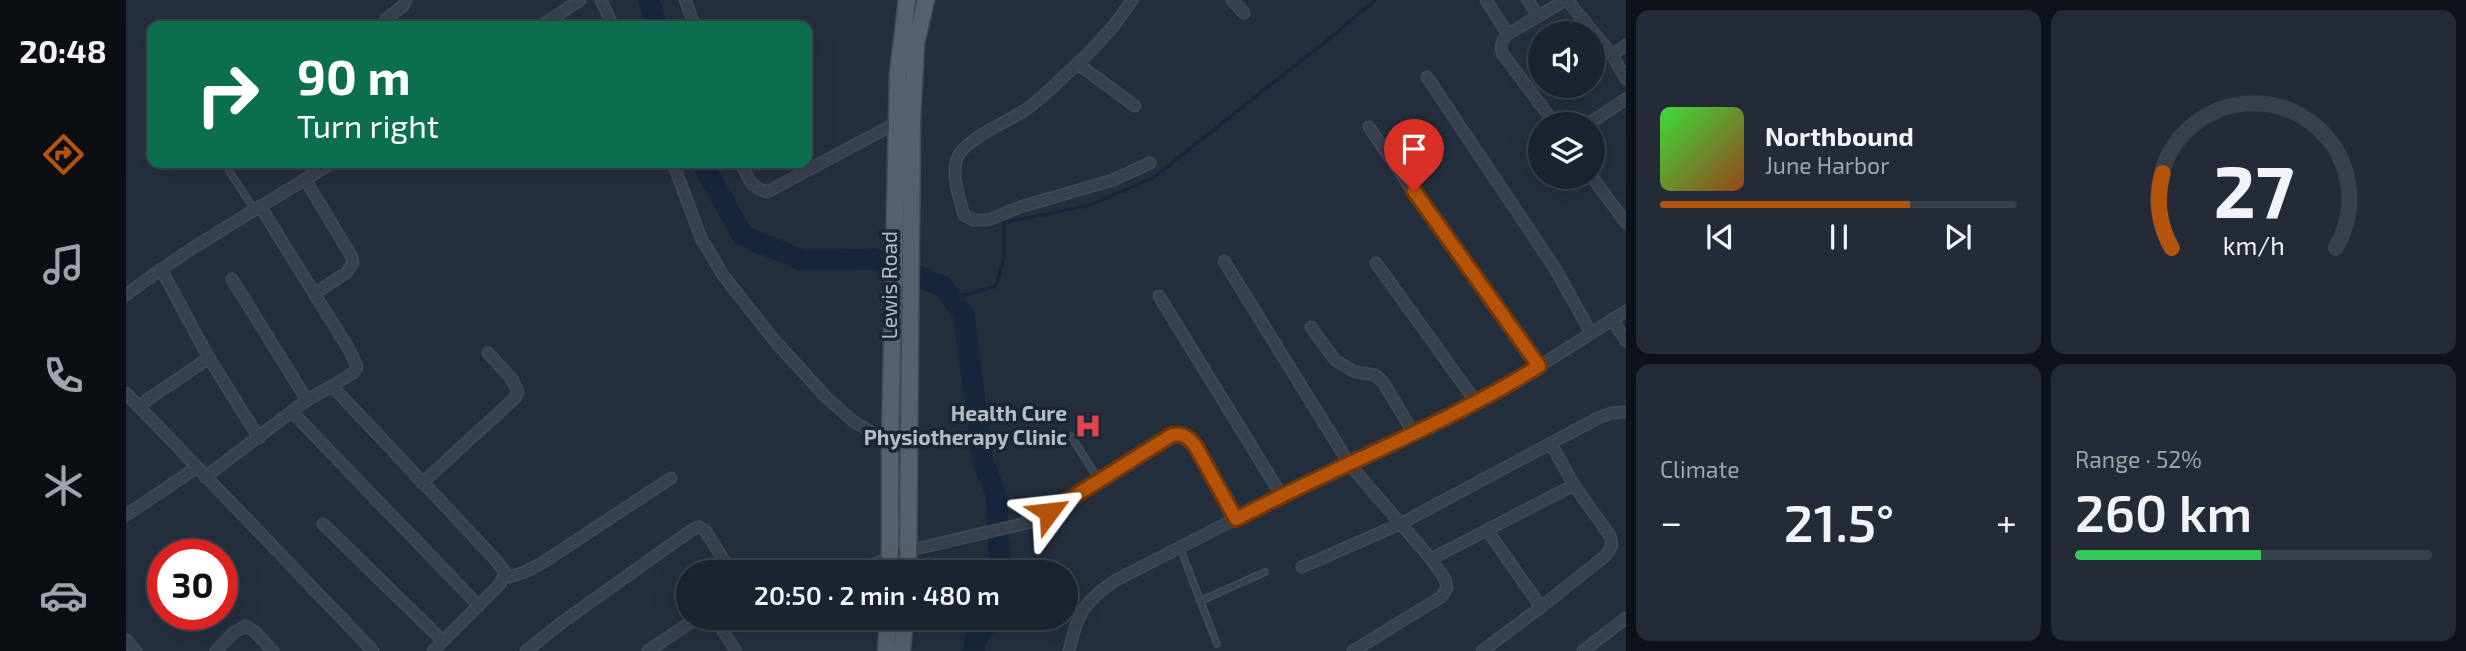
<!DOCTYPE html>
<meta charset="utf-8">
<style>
body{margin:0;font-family:"Exo 2",sans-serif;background:#242b36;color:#f1f3f6;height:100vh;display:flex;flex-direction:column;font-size:26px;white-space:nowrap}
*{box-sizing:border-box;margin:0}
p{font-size:23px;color:#a0a4aa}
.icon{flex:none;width:38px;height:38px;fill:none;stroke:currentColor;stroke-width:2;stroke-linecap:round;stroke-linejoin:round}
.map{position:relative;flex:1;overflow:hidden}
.sheet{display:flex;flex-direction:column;gap:10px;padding:10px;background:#0f1319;width:840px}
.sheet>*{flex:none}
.guide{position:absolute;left:21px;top:21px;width:665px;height:147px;border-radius:14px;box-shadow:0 7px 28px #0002,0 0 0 2px #39404a;background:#0b6e4f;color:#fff;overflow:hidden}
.buttons{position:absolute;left:1402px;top:21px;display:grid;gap:14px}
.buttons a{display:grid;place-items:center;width:77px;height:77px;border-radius:50%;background:#1b232e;box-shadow:0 7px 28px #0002,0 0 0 2px #39404a;font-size:35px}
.speed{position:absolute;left:21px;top:539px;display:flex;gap:14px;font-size:35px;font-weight:700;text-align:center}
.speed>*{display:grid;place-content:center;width:91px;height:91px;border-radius:50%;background:#1b232e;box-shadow:0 7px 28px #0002,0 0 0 2px #39404a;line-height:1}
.speed .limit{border:10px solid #d22;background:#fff;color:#111}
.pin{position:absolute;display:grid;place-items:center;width:60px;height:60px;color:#fff;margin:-72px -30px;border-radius:50% 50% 50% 0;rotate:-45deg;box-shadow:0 0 7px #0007}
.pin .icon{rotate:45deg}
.me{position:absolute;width:77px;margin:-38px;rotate:60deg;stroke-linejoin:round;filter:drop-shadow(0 0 5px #0008)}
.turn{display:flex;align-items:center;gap:24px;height:147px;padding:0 35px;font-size:32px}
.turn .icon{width:91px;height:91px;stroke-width:2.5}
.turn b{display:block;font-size:49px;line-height:60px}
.big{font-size:52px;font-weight:600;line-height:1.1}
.sheet .card{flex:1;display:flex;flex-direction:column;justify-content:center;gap:10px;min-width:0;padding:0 24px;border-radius:14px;background:#242b36}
.sheet .dial{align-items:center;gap:0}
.dial svg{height:182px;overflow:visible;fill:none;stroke:#39404a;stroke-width:7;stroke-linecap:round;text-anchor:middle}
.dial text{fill:#f1f3f6;stroke:none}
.song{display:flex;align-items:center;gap:21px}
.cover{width:84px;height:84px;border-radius:10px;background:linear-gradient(135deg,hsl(120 70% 55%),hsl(20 70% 35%))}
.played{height:7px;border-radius:4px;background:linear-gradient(90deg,#b45309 70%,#39404a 70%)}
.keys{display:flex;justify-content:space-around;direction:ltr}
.heat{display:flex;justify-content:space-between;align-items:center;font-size:38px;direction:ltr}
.charge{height:10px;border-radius:5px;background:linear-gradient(90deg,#34c759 52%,#39404a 0)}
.sheet .tiles{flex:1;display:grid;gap:10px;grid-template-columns:repeat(2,1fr)}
.trip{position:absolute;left:550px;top:560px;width:402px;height:70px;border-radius:35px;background:#1b232e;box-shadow:0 7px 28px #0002,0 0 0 2px #39404a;font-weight:600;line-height:70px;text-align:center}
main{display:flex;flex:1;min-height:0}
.tabs{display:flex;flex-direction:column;width:126px;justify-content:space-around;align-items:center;background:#0b0e12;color:#a0a4aa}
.tabs .icon{width:49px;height:49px}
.tabs .active{color:#b45309}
.tabs b{font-size:32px;color:#f1f3f6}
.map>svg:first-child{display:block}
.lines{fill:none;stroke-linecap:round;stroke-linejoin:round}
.stream{stroke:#17263c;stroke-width:3.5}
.river{stroke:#17263c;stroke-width:21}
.lane-casing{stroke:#414a57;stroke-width:8}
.street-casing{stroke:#414a57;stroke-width:13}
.primary-casing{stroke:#414a57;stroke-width:19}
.lane{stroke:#38414e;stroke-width:4.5}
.street{stroke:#38414e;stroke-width:10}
.primary{stroke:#56606e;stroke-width:16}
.route-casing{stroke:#753606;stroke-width:18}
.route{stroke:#b45309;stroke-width:12}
.labels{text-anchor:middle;stroke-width:7;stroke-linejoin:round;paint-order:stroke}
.street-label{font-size:21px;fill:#b4bcc9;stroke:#1d2633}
.poi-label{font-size:21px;font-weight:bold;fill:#b4bcc9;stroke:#1d2633;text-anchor:end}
</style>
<main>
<nav class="tabs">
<b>20:48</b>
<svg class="icon active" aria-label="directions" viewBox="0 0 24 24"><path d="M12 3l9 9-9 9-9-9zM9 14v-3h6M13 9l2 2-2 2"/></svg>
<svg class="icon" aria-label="music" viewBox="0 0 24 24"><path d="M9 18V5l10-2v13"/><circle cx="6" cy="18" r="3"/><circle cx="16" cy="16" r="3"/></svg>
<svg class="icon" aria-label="phone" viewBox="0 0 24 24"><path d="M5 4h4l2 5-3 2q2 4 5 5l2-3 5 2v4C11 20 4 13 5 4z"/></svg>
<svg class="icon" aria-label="climate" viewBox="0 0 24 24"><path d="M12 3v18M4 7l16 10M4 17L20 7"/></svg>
<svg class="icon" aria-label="car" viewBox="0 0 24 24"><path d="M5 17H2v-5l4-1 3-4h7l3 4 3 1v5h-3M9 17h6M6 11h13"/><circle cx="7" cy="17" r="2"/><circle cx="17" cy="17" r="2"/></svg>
</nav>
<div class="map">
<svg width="1500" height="651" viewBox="0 0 1500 651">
<rect width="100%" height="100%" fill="#242f3e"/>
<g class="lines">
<!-- stream -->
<path class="stream" d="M 825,299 L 870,286 L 878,258 L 878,223 L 964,205 L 1027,178 L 1209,34 L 1249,0"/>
<!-- river -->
<path class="river" d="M 523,0 L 531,26
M 576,163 L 617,236 L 676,260 L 749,259 L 816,286 L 838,315 L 857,462 L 870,494 L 874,572
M 848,651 L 849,641 L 864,618"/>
<defs>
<path id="lane" d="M 98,163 L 128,209
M 945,436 L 974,482
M 1054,548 L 1091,644
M 721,572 L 759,557
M 1074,601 L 1139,572"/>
<path id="street" d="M 475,0 L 487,26
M 559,0 L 569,26
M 1006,0 C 986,31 962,55 934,80 C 924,89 913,100 902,108 C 882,122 847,135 834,153 C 823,169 833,197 838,215 L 847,220 L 862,220 L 894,207 L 987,180 L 1024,163
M 1106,0 L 1118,13
M 1360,0 L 1382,34
M 1402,0 L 1412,16
M 1441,0 L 1486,55 L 1500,79
M 260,26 L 260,19 L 277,6 L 280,0
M 415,26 L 454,0
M 1486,55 L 1500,45
M 952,64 L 1009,106
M 1301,77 L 1430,270 L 1465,333
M 1429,124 L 1376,53 C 1374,44 1376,40 1382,34 L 1440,0
M 1462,124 L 1500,99
M 1243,127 L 1317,235 L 1413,366
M 547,163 L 575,238 L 597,275 L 648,340 L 700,397 L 727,421 L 745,432 L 764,439
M 616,163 C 621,178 625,187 641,192 L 770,123
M 1466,177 L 1500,223
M 179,179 L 226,257 L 227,263 L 220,273 L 189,293
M 1098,261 L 1224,465 L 1305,559 L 1319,579 L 1321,588 L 1315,597 L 1227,651
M 1250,263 L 1350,402
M 35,269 L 83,358 L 133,438
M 106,279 L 181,400
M 0,295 C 65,245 137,206 206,163
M 1033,296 L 1156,496
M 1486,319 L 1500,341
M 1185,327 L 1209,360 L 1229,372 L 1249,375 L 1257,382 L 1288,434
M 206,386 L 368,558 L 379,572 L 374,584 L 307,651
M 0,393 L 247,651
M 12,406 L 83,358
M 166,412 L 353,606
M 79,477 L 181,400 L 206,386 L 227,373 L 231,367 L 224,351 L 134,206
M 296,483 L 389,398 L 392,392 L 386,379 L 362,353
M 0,515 L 70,468
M 197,524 L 317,641
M 1361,530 L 1415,607 L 1478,557 C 1484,550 1488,546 1484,536 L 1448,485 L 1425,444
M 764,555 L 905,522 L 942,502 L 1046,435 C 1058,433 1063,438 1070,447 L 1109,519
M 1305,559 L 1448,485
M 1176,567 L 1274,524 L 1470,419 L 1485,413 L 1500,412
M 379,578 L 399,572 L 416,563 L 545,478
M 589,618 L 610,651
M 0,640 L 10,651
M 90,651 L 108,632 L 120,626 L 129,632 L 147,651
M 400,651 L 435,623 L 567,529 L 573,527 L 579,530 L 605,572
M 522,651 L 571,618
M 943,651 C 951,614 958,601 990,580 L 1133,507 L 1224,465 L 1387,383 L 1500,311
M 1356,651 L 1415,607
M 1457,651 L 1500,618"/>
<path id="primary" d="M 764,572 L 764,439 L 772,73 L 781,0
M 782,572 L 786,119 L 790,43 L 800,0
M 760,651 L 762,618
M 776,651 L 779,618"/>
</defs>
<!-- lane casing -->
<use href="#lane" class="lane-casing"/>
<!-- street casing -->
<use href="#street" class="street-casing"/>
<!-- primary casing -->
<use href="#primary" class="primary-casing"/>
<!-- lane -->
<use href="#lane" class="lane"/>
<!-- street -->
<use href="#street" class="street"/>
<!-- primary -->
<use href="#primary" class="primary"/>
</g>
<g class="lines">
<defs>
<path id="route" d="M 923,512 L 1046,435 C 1058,433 1063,438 1070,447 L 1110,519 C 1210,466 1317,426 1413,366 L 1288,191"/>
</defs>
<!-- route casing -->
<use href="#route" class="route-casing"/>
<!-- route -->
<use href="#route" class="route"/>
</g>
<!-- icons -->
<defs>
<symbol id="hospital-bare" viewBox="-9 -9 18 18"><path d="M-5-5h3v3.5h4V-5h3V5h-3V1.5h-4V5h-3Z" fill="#e0444e" stroke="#1d2633" stroke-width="2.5" paint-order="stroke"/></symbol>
</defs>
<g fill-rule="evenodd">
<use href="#hospital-bare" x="943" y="407" width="38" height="38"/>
</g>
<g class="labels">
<!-- street labels -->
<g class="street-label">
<text transform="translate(764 285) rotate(-90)" y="7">Lewis Road</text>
</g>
<!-- poi labels -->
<g class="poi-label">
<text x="941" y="421">Health Cure<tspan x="941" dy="24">Physiotherapy Clinic</tspan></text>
</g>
</g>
</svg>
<div class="buttons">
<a><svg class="icon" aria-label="sound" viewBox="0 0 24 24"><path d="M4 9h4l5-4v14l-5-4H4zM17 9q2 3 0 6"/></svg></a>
<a><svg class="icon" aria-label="layers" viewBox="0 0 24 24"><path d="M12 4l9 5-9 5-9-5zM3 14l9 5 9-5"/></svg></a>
</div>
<div class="speed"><div class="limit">30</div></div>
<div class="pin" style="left:1288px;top:191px;background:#d93025"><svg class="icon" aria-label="arrive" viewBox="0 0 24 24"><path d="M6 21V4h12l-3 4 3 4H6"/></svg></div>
<svg class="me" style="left:923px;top:512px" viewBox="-20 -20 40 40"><path d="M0-17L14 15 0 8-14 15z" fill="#b45309" stroke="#fff" stroke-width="4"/></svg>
<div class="trip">20:50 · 2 min · 480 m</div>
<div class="guide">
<div class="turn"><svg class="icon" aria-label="right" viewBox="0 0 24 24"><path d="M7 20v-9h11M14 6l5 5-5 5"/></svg><div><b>90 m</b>Turn right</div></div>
</div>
</div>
<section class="sheet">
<div class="tiles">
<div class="card">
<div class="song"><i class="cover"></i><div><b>Northbound</b><p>June Harbor</p></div></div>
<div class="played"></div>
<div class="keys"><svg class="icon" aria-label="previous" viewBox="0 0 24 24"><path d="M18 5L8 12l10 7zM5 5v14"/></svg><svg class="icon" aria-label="pause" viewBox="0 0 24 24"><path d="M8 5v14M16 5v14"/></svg><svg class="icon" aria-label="next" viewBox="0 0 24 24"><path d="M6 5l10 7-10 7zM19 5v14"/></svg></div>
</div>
<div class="card dial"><svg viewBox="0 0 100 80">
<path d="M14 69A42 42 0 1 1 86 69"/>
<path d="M14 69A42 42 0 0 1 10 36" stroke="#b45309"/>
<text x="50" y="56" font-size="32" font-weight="700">27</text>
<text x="50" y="72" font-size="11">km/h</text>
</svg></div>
<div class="card"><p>Climate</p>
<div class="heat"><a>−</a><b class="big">21.5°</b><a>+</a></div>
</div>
<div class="card"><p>Range · 52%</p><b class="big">260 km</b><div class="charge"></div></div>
</div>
</section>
</main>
